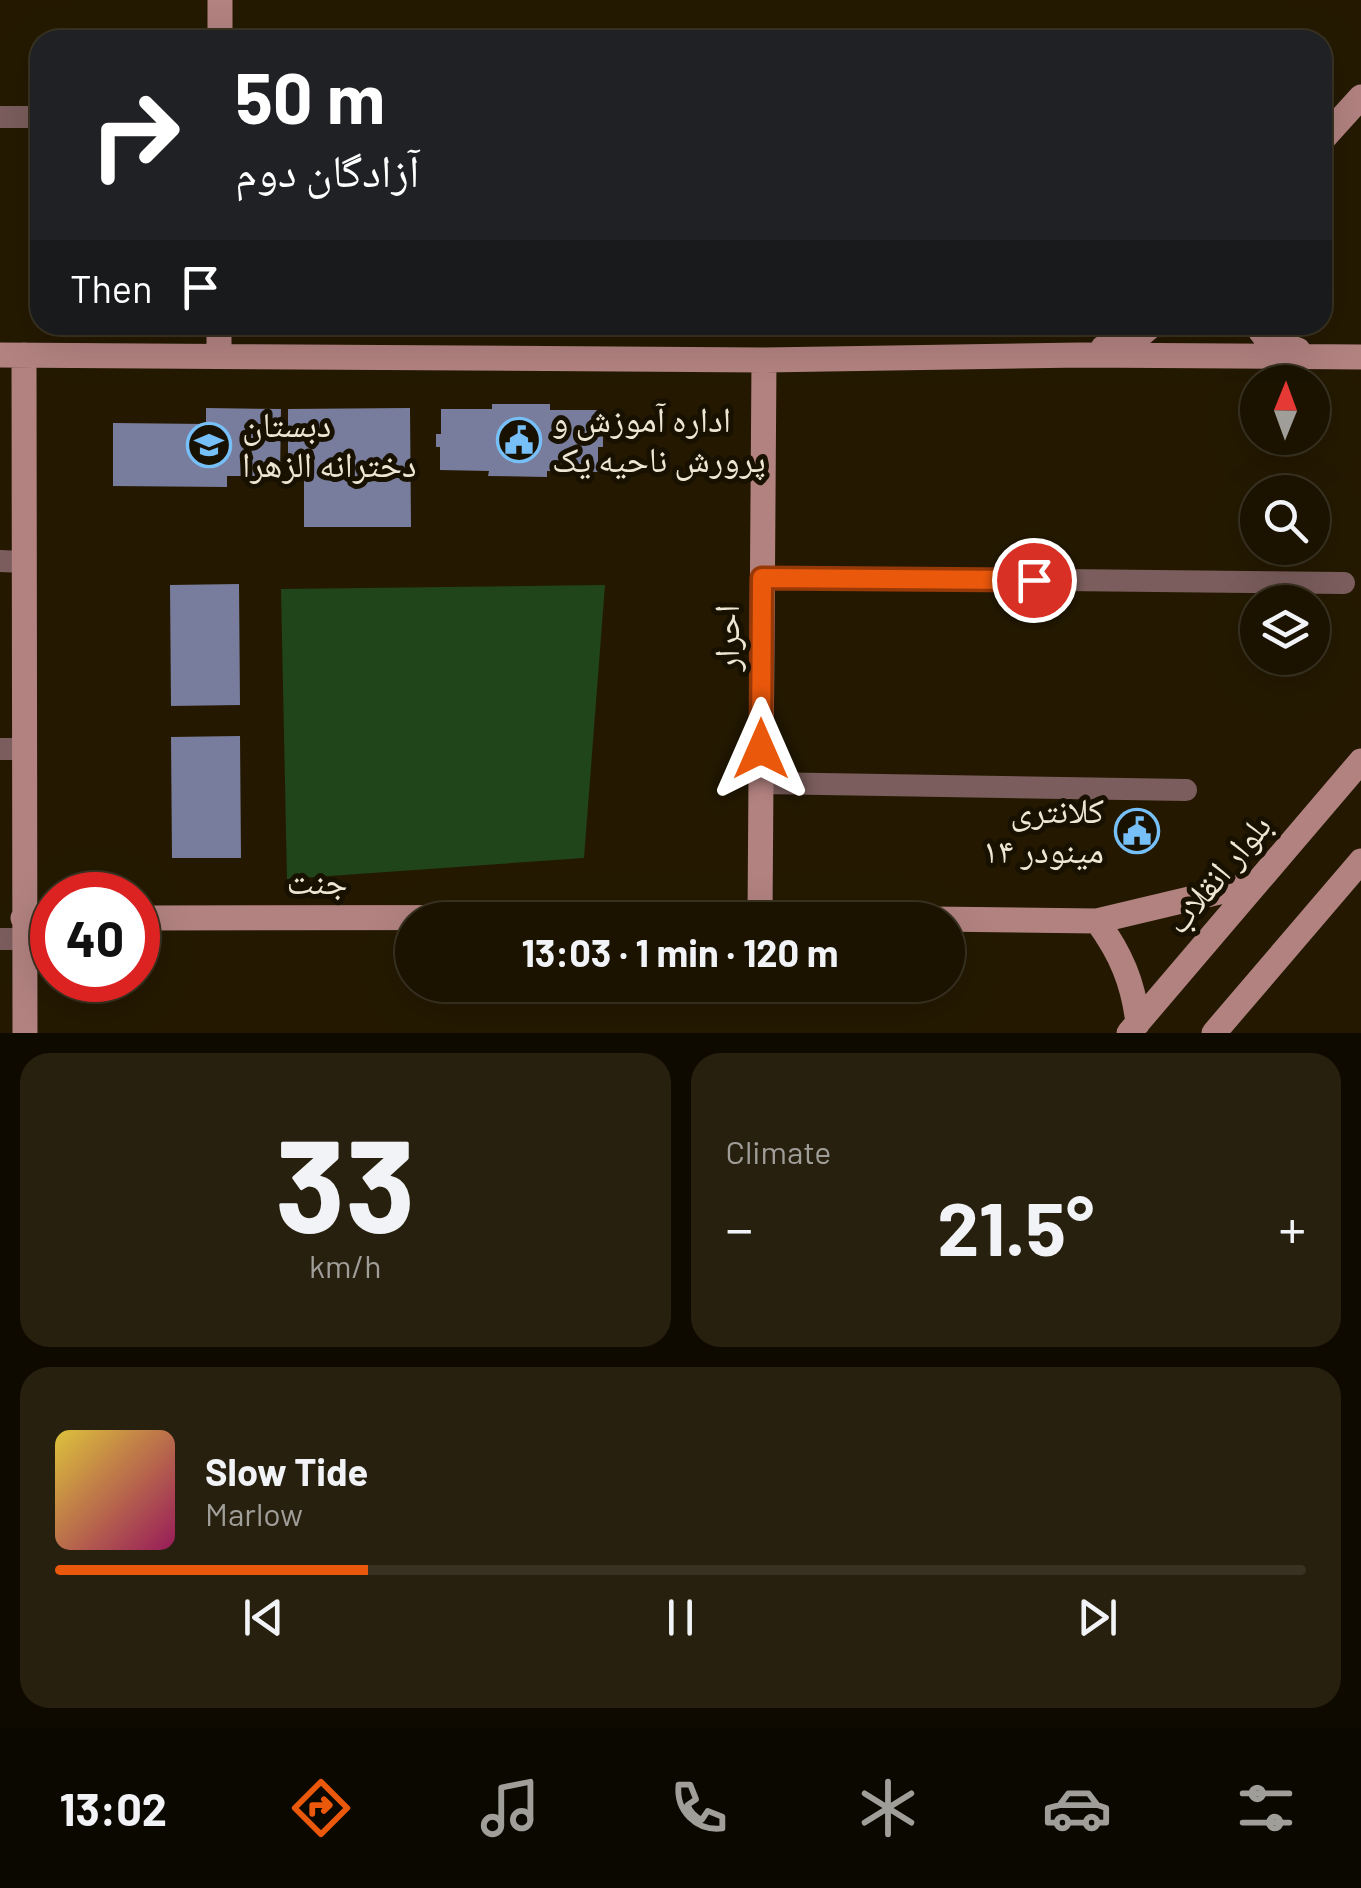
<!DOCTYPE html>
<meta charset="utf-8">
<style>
body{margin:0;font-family:Barlow,"Noto Naskh Arabic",sans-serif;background:#28200f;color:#f1f3f6;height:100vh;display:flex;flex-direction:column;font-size:38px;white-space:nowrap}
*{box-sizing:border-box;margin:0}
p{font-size:32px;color:#a09e99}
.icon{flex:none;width:55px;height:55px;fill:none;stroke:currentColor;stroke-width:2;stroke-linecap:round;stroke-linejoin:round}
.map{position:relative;height:1033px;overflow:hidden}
.details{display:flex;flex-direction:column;gap:20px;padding:20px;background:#0f0a00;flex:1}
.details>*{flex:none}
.banner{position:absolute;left:30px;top:30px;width:1302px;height:305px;border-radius:30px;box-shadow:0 10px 40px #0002,0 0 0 2px #393222;background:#202124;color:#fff;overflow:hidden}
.needle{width:65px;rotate:1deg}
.tools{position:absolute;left:1240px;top:365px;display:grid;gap:20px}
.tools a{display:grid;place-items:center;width:90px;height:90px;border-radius:50%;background:#1b1300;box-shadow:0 10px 40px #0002,0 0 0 2px #393222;font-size:50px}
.speed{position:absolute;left:30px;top:872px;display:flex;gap:20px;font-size:50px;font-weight:700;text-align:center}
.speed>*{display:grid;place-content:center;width:130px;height:130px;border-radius:50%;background:#1b1300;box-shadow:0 10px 40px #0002,0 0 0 2px #393222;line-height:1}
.speed .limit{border:15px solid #d22;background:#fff;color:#111}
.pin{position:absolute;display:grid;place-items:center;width:85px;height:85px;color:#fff;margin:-42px;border:5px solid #fff;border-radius:50%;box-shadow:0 2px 10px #0007}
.me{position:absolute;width:110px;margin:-55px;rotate:0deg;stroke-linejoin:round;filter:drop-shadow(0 0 8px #0008)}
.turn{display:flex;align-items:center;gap:35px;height:210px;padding:0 40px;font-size:45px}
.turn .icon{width:130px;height:130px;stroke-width:2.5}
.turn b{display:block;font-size:70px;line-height:85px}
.then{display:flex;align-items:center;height:95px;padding:0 40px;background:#0003;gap:20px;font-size:38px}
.big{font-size:75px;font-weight:700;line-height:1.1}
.details .widget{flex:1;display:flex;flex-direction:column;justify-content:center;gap:15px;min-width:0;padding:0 35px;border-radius:30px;background:#28200f}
.details .dial{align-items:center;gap:0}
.dial b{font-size:130px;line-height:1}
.song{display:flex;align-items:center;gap:30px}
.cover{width:120px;height:120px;border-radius:15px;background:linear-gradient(135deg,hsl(50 70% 55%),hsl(330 70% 35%))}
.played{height:10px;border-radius:5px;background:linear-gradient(90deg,#ea580c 25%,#393222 25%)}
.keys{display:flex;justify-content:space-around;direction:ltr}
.heat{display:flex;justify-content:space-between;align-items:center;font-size:55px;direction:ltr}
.details .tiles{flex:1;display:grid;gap:20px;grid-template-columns:1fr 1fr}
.widget:last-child{grid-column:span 2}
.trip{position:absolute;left:395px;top:902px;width:570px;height:100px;border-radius:50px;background:#1b1300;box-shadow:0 10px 40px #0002,0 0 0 2px #393222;font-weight:700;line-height:100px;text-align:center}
.tab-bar{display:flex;height:160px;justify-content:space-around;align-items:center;background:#0b0800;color:#a09e99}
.tab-bar .icon{width:70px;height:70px}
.tab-bar .on{color:#ea580c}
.tab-bar b{font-size:45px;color:#f1f3f6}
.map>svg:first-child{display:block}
.green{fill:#21451a}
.building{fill:#797d9d}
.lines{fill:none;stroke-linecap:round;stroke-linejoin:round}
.street{stroke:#7a5d5c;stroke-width:22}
.secondary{stroke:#b18280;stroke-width:25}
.route-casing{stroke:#983908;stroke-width:25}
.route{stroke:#ea580c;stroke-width:18}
.labels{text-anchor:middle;stroke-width:10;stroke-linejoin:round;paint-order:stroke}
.poi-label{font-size:35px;fill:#eee6d5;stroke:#191100;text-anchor:start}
.street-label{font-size:35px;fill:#eee6d5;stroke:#191100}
</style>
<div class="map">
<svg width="1361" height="1033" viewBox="0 0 1361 1033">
<rect width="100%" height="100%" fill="#241900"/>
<!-- green -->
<path class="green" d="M 605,585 L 584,858 L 287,879 L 281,589 Z"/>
<!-- building -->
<path class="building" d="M 492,404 L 550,404 L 550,410 L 599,410 L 599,434 L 603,434 L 603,447 L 598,447 L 598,472 L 547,471 L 547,477 L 488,476 L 489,471 L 440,470 L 440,447 L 436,447 L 436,434 L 441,434 L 441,409 L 492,409 Z
M 206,408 L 281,409 L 280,476 L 227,476 L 227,487 L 113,486 L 113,423 L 206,424 Z
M 410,408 L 411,527 L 304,527 L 304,459 L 288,459 L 288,409 Z
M 239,584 L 240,705 L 171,706 L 170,585 Z
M 240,736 L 241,858 L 172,858 L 171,737 Z"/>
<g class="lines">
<!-- street -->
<path class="street" d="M 0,117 L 40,117
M 0,561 L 24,562
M 762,577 L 1344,583
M 0,749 L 24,749
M 761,783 L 1186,790
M 0,939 L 23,939"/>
<!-- secondary -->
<path class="secondary" d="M 220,40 L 220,0
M 1322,140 L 1361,97
M 1256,325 L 1268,341 L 1298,350
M 1103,348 L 1138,337 L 1152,325
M 0,355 L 764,360 L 1081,355 L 1361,357
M 24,355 L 25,1033
M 219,356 L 219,325
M 760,917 L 764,360
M 23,918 L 52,918
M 138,918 L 760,917 L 1097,921 L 1257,883
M 1097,921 C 1121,954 1133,982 1138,1023
M 1129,1033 L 1361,761
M 1214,1033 L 1361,861"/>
</g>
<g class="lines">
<defs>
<path id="route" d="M 761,749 L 762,578 L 1034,580"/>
</defs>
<!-- route casing -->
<use href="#route" class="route-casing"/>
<!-- route -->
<use href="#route" class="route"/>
</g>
<!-- icons -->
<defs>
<symbol id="civic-ring" viewBox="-11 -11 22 22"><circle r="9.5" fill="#191100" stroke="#77bff7" stroke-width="1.5"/><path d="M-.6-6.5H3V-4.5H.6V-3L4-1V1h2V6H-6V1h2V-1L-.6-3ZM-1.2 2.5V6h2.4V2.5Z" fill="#77bff7"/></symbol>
<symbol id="school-ring" viewBox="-11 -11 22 22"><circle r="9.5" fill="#191100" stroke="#77bff7" stroke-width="1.5"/><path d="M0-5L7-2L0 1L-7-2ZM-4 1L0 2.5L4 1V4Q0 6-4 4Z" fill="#77bff7"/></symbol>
</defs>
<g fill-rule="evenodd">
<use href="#civic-ring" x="494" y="415" width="50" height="50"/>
<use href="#school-ring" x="184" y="420" width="50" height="50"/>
<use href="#civic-ring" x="1112" y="806" width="50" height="50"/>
</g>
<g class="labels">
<!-- poi labels -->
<g class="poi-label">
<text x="552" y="432">اداره آموزش و<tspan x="552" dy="40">پرورش ناحیه یک</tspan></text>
<text x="242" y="437">دبستان<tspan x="242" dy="40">دخترانه الزهرا</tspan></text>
<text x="1104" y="823" text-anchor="end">کلانتری<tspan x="1104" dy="40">۱۴ مینودر</tspan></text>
</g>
<!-- street labels -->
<g class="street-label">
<text transform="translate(727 638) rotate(-90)" y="12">احرار</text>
<text transform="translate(1218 874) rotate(-50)" y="12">بلوار انقلاب</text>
<text x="317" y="894">جنت</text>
</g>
</g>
</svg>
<div class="tools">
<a><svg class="needle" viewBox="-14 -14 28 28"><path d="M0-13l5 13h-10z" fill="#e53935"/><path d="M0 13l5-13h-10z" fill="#a09e99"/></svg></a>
<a><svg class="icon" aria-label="search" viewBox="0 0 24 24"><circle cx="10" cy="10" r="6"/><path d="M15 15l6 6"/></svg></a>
<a><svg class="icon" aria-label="layers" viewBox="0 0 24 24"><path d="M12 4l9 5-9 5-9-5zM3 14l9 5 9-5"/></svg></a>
</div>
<div class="speed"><div class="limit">40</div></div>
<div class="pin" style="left:1034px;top:580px;background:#d93025"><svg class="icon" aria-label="arrive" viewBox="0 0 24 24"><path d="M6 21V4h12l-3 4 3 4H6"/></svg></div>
<svg class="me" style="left:761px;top:749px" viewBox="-20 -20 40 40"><path d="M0-17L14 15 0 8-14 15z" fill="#ea580c" stroke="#fff" stroke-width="4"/></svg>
<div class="trip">13:03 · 1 min · 120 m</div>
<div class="banner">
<div class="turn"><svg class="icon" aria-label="right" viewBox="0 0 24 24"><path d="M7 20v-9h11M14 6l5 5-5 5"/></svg><div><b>50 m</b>آزادگان دوم</div></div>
<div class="then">Then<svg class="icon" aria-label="arrive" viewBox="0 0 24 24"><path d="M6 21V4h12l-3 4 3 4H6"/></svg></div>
</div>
</div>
<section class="details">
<div class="tiles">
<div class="widget dial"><b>33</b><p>km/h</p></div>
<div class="widget"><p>Climate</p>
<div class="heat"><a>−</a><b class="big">21.5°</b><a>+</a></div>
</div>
<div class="widget">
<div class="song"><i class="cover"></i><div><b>Slow Tide</b><p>Marlow</p></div></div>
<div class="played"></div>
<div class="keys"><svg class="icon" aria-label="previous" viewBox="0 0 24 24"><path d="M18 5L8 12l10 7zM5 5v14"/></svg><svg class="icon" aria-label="pause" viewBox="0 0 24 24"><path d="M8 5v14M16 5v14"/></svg><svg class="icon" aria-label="next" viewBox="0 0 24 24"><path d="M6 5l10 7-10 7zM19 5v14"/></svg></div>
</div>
</div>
</section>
<nav class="tab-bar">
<b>13:02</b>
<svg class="icon on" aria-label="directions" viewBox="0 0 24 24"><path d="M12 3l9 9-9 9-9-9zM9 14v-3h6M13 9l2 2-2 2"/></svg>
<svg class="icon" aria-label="music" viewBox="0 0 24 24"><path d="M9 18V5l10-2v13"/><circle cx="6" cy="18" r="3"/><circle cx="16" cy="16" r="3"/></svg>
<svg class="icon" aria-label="phone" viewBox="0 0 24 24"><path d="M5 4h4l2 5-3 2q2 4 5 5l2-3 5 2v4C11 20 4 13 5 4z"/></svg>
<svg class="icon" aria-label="climate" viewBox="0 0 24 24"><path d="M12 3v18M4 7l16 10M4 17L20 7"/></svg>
<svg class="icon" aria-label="car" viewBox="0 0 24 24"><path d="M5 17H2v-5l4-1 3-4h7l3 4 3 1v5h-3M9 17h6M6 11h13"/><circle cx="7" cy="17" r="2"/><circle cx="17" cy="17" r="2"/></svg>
<svg class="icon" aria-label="filters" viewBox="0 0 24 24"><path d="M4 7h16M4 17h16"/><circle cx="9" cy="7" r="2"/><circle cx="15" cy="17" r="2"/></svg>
</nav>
